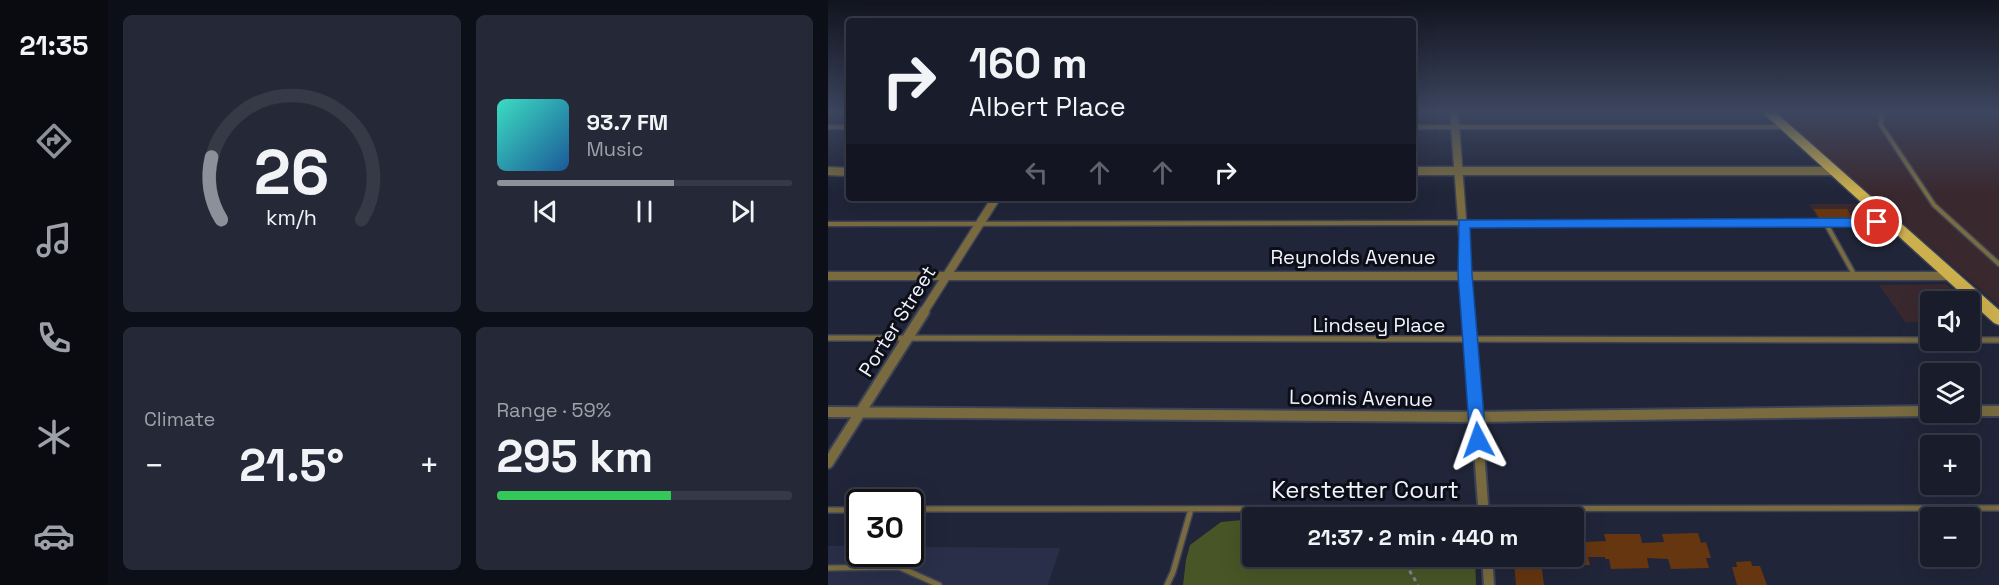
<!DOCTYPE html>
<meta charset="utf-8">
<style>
body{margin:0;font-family:"Space Grotesk",sans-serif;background:#252937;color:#f1f3f6;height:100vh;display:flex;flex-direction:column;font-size:22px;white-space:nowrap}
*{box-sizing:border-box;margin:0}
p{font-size:20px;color:#9fa1a9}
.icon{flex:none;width:33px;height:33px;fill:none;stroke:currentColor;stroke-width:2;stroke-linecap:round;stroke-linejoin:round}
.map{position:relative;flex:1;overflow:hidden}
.sheet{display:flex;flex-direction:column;gap:15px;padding:15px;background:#0d0f18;width:720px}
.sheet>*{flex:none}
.hud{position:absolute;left:18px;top:18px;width:570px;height:183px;border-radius:6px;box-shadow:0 6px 24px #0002,0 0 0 2px #363a47;background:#181c2b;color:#f1f3f6;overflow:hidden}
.fabs{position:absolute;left:1092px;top:291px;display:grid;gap:12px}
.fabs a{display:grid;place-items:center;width:60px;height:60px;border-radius:6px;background:#181c2b;box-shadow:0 6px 24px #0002,0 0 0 2px #363a47;font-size:30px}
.speed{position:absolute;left:18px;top:489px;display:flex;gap:12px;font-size:30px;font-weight:700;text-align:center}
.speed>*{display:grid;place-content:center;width:78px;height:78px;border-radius:50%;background:#181c2b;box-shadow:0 6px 24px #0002,0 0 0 2px #363a47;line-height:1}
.speed .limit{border:3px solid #111;border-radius:9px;background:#fff;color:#111}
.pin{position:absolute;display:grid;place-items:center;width:51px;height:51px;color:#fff;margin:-26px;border:3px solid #fff;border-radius:50%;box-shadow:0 2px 6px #0007}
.me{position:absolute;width:66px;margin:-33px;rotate:356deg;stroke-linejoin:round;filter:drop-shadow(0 0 4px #0008)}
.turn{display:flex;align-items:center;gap:21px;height:126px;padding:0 24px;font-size:27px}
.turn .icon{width:78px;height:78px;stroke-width:2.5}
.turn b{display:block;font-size:42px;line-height:51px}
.lanes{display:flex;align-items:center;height:57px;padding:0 24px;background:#0003;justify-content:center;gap:30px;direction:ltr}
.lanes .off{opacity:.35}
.big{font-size:45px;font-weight:800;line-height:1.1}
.sheet .tile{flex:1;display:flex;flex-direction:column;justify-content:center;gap:9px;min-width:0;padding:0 21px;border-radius:9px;background:#252937}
.sheet .dial{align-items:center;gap:0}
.dial svg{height:156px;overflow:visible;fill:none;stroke:#363a47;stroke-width:7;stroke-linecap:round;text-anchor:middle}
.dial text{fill:#f1f3f6;stroke:none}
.song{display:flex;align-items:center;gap:18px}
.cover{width:72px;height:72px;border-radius:9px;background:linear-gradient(135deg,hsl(170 70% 55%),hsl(210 70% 35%))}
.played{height:6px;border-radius:3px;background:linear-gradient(90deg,#8c9099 60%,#363a47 60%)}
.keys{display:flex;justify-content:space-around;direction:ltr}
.heat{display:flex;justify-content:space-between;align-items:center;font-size:33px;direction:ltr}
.charge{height:9px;border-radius:4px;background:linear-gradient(90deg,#34c759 59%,#363a47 0)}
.sheet .tiles{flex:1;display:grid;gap:15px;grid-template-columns:repeat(2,1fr)}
.trip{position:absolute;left:414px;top:507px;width:342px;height:60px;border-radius:6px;background:#181c2b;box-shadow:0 6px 24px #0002,0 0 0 2px #363a47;font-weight:800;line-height:60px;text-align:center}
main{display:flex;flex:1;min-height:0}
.dock{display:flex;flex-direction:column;width:108px;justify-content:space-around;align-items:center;background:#0a0b11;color:#9fa1a9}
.dock .icon{width:42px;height:42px}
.dock .selected{color:#8c9099}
.dock b{font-size:27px;color:#f1f3f6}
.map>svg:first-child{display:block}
.commercial{fill:#3a282f}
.built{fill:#2a2f49}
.green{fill:#485526}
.building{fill:#653610}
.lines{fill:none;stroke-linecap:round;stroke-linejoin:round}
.service-far1-casing{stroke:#3d4255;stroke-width:7}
.service-casing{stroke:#3d4255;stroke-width:8}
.minor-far1-casing{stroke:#3d4255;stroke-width:11}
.minor-casing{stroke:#3d4255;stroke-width:14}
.primary-casing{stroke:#3d4255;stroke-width:3}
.path{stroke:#7f8393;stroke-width:3;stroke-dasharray:4 4;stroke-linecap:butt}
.service-far1{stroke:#796b3f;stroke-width:4}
.service{stroke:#796b3f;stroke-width:5}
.minor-far1{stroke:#796b3f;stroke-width:8}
.minor{stroke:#796b3f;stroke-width:10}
.primary{fill:#cdb04e;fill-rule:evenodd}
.route{fill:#1a73e8;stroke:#114b97;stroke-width:1.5}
.labels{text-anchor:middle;stroke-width:6;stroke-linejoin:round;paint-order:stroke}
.street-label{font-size:20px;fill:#f1f4ff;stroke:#0d0f18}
.near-street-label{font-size:24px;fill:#f1f4ff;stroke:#0d0f18}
</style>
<main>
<nav class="dock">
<b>21:35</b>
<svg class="icon selected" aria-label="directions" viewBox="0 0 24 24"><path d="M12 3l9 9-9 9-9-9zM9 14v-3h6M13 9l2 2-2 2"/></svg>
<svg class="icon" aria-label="music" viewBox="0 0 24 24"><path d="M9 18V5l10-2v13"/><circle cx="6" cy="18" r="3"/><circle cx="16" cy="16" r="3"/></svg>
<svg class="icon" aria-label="phone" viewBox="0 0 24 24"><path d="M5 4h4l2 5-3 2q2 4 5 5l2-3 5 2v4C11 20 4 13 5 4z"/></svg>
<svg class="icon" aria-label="climate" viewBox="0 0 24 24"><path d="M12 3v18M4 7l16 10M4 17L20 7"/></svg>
<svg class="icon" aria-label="car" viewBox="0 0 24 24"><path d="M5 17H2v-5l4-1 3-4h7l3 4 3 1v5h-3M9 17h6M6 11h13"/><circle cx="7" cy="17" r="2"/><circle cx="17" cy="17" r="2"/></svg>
</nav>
<section class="sheet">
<div class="tiles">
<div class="tile dial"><svg viewBox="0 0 100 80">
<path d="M14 69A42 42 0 1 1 86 69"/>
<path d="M14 69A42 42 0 0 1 9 37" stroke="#8c9099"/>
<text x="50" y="56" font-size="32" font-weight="700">26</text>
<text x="50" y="72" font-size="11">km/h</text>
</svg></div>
<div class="tile">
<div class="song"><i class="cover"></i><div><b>93.7 FM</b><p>Music</p></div></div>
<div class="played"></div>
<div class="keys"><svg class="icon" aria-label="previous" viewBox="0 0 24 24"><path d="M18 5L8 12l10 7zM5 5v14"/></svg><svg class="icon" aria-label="pause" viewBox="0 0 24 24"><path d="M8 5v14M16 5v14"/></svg><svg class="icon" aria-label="next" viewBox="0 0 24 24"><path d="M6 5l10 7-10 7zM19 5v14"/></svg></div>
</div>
<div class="tile"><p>Climate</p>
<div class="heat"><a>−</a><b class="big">21.5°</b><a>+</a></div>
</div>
<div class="tile"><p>Range · 59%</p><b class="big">295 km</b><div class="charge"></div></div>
</div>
</section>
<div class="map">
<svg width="1171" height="585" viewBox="0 0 1171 585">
<rect width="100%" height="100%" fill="#202539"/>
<!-- commercial -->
<path class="commercial" d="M 946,111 L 1171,111 L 1171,306 Z
M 981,204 L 1031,204 L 1048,220 L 991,221 Z
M 1118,284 L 1138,301 L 1102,302 L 1102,322 L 1077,322 L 1051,285 Z"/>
<!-- built -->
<path class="built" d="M 0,546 L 31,546 L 32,554 L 82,554 L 83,547 L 232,548 L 220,585 L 0,585 Z"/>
<!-- green -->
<path class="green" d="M 484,513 L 644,515 L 644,517 L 439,517 Z
M 424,519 L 424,556 L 647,557 L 648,585 L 355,585 L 358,560 L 362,545 L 393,522 Z"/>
<!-- building -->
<path class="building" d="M 986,209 L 1019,209 L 1024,218 L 991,218 Z
M 870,533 L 873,543 L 878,542 L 883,558 L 878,558 L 881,568 L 843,569 L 840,559 L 819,558 L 821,568 L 783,569 L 781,559 L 777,559 L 777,557 L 760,557 L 762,565 L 726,566 L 724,556 L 746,556 L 746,536 L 755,536 L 756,542 L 778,541 L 776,534 L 812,534 L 814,543 L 836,542 L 834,534 Z
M 923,561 L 924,566 L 932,566 L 939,585 L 909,585 L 904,567 L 909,567 L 908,562 Z
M 713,562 L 716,585 L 688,585 L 686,563 Z"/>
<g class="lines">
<defs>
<path id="service-far1" d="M 1054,111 L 1053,125 L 1106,205 L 1171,264
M 0,127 L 21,127
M 585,127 L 954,127
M 997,222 L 1027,276
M 0,224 L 1059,222"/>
<path id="service" d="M 0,338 L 1102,340
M 1142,340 L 1171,340
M 82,509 L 1171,508
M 0,510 L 32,510
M 0,568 L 71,567 L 111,585
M 339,585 L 345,572 L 363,509"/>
<path id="minor-far1" d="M 626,111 L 641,313
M 0,171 L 21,172
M 585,171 L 1004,171
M 0,276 L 1122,276
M 95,313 L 168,198"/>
<path id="minor" d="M 641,312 L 656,518
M 1142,411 L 1171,411
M 0,412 L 648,417 L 1102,411
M 0,463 L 96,312
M 659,556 L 661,585"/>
<path id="primary" d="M 933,111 L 946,111 L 1171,310 L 1171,325 L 1166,323 Z"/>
</defs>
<!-- service-far1 casing -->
<use href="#service-far1" class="service-far1-casing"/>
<!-- service casing -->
<use href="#service" class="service-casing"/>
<!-- minor-far1 casing -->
<use href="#minor-far1" class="minor-far1-casing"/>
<!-- minor casing -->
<use href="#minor" class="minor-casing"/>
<!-- primary casing -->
<use href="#primary" class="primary-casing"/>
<!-- path -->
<path class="path" d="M 576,556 L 577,563 L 590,585"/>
<!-- service-far1 -->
<use href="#service-far1" class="service-far1"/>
<!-- service -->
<use href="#service" class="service"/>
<!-- minor-far1 -->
<use href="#minor-far1" class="minor-far1"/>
<!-- minor -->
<use href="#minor" class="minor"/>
<!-- primary -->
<use href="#primary" class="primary"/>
</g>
<!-- sky -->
<linearGradient id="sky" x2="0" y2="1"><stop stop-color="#12141f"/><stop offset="0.58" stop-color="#3c465f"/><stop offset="1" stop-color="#3c465f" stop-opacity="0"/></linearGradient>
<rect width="1171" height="193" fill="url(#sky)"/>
<!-- route -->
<path class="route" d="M 1049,218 L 1055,222 L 1049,227 L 642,228 L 644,274 L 658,440 L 656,445 L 650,447 L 644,445 L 642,440 L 630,274 L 631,220 Z"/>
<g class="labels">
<!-- street labels -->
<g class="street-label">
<text x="525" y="264">Reynolds Avenue</text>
<text transform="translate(69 321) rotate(-58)" y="7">Porter Street</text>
<text x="551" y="332">Lindsey Place</text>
<text transform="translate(533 398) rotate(1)" y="7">Loomis Avenue</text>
</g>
<!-- near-street labels -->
<g class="near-street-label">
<text x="537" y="498">Kerstetter Court</text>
</g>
</g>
</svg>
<div class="fabs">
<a><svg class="icon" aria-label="sound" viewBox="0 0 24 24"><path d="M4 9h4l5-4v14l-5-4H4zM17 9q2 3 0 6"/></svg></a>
<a><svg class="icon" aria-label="layers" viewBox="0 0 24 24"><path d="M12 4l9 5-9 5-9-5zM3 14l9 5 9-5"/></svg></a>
<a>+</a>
<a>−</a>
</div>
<div class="speed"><div class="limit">30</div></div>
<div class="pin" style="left:1049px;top:222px;background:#d93025"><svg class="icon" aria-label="arrive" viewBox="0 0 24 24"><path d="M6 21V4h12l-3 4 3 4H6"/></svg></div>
<svg class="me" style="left:650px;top:440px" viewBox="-20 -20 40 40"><path d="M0-17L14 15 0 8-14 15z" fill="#1a73e8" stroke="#fff" stroke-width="4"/></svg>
<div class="trip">21:37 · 2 min · 440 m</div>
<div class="hud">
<div class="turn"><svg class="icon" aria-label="right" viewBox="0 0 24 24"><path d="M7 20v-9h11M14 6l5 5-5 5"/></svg><div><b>160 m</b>Albert Place</div></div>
<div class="lanes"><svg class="icon off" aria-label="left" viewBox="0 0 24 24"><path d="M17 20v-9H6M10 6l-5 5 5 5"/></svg><svg class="icon off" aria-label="ahead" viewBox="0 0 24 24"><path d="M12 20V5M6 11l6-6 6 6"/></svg><svg class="icon off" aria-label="ahead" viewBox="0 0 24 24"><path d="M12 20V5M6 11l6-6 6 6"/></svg><svg class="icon" aria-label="right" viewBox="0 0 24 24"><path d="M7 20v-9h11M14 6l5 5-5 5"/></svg></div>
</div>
</div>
</main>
